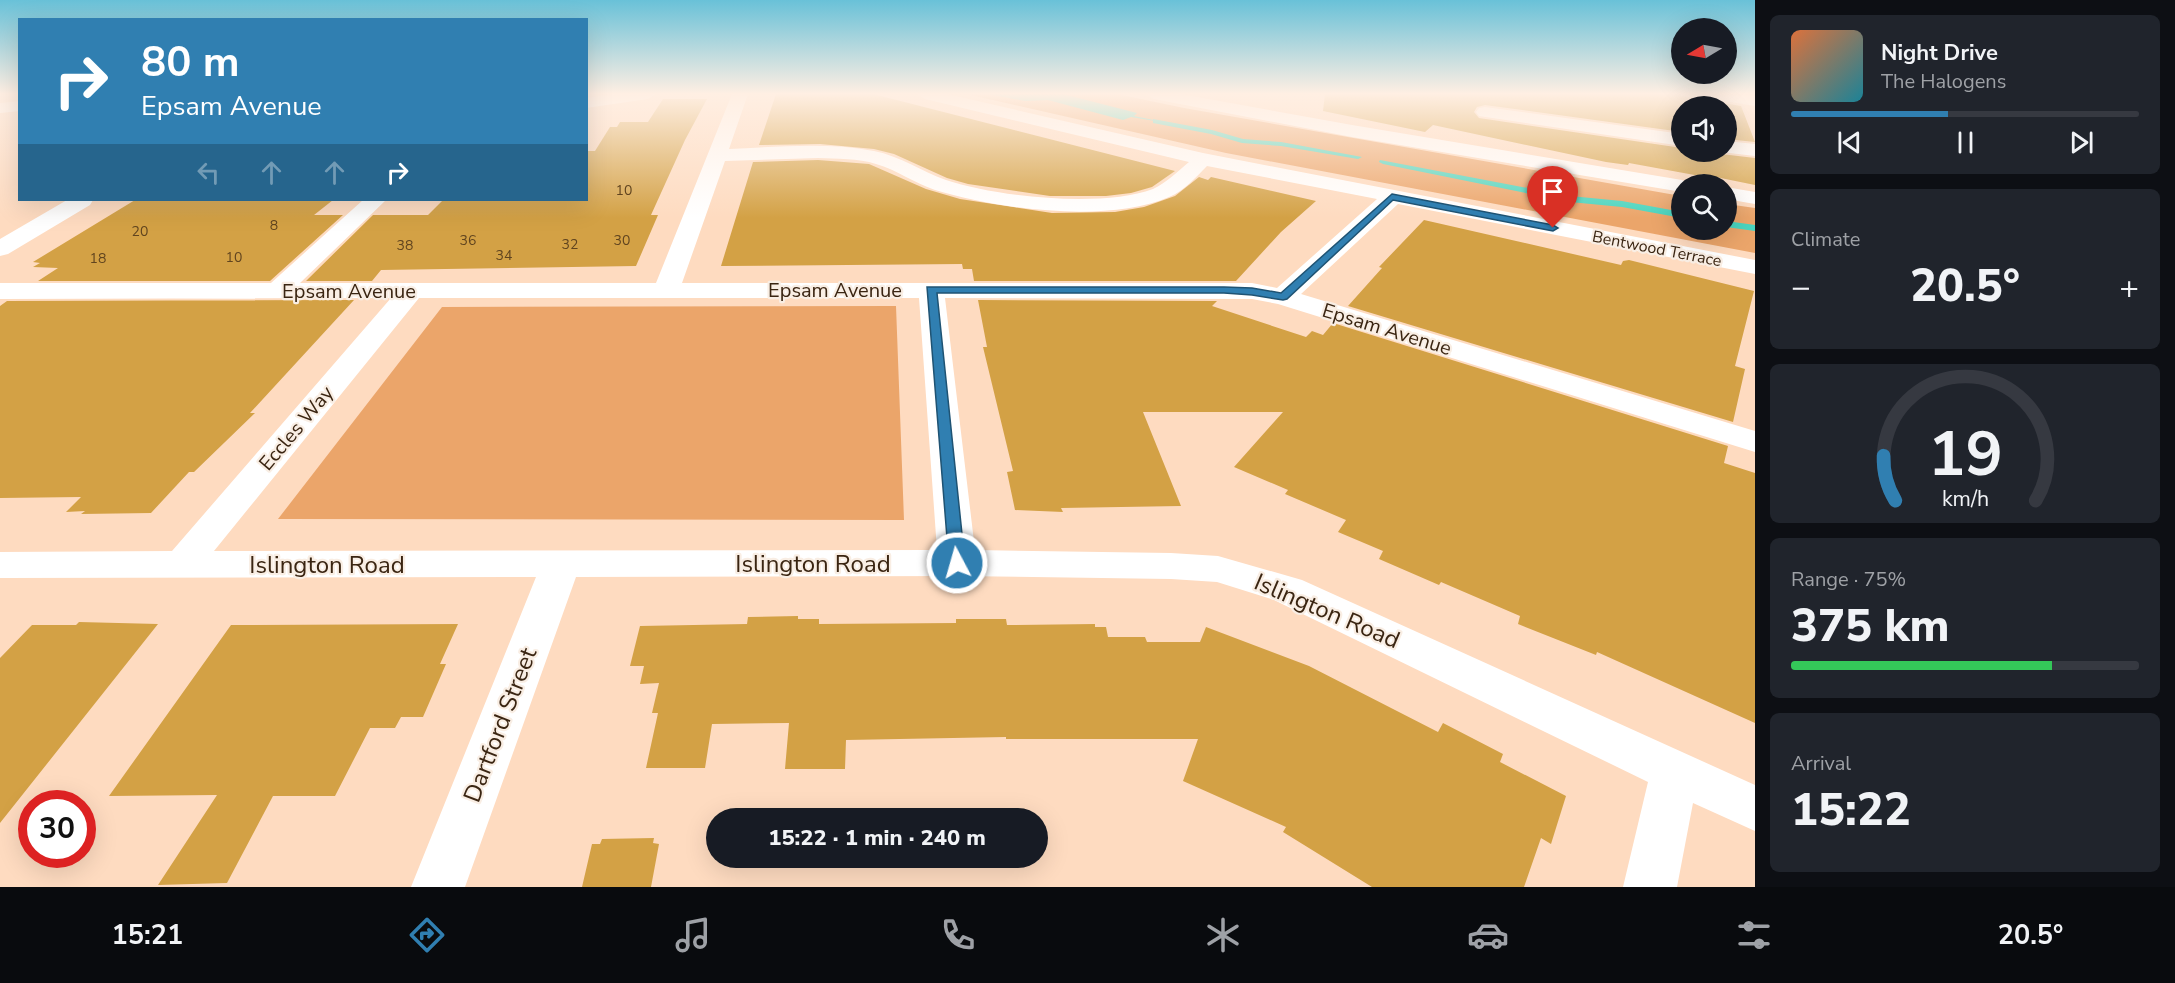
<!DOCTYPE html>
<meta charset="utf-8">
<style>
body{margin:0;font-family:"Nunito Sans",sans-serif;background:#20242c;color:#f1f3f6;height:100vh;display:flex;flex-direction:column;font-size:22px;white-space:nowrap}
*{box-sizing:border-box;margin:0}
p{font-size:20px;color:#9ea1a6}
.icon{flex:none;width:33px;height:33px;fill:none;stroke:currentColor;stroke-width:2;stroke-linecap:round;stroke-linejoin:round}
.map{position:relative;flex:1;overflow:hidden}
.details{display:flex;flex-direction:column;gap:15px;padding:15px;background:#0d0f14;width:420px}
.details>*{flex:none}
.hud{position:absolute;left:18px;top:18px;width:570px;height:183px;border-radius:0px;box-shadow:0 6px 24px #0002;background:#307fb1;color:#fff;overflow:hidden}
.needle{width:39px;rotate:260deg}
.buttons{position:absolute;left:1671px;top:18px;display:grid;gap:12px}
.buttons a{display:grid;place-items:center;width:66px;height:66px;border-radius:50%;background:#171b24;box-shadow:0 6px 24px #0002;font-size:30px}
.speed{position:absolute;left:18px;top:790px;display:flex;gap:12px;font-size:30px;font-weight:700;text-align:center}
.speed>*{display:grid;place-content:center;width:78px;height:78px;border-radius:50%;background:#171b24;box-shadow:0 6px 24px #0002;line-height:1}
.speed .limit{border:9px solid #d22;background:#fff;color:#111}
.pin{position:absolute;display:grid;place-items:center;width:51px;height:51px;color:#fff;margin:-62px -26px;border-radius:50% 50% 50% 0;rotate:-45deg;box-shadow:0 0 6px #0007}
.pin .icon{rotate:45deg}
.me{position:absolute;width:66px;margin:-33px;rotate:354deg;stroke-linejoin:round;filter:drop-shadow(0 0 4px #0008)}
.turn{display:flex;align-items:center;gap:21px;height:126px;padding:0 24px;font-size:27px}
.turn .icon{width:78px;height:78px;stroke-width:2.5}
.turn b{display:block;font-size:42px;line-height:51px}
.lanes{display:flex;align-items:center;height:57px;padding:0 24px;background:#0003;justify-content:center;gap:30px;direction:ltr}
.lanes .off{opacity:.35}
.big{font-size:45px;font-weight:800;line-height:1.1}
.details .tile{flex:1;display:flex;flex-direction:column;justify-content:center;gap:9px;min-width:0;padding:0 21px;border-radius:9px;background:#20242c}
.details .dial{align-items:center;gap:0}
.dial svg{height:156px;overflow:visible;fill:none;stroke:#363941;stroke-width:7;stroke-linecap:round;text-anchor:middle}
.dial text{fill:#f1f3f6;stroke:none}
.song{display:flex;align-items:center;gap:18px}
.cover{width:72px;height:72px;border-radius:9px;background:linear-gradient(135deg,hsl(20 70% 55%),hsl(190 70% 35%))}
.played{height:6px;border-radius:3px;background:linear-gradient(90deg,#307fb1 45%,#363941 45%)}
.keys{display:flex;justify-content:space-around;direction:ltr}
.heat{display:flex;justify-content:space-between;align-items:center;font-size:33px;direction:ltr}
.charge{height:9px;border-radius:4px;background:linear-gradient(90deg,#34c759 75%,#363941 0)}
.trip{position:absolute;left:706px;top:808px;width:342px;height:60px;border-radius:30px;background:#171b24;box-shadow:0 6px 24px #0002;font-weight:800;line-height:60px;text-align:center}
.tab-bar{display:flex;height:96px;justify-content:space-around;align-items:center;background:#090b0e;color:#9ea1a6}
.tab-bar .icon{width:42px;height:42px}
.tab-bar .selected{color:#307fb1}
.tab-bar b{font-size:27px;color:#f1f3f6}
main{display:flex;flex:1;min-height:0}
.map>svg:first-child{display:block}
.green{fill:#eba56a}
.water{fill:#4ad5bf}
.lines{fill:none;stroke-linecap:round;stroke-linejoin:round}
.stream{fill:#4ad5bf;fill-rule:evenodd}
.building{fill:#d3a145}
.street{fill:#fff;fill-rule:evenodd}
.highway{fill:#fff;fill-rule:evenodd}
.route{fill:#307fb1;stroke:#1f5373;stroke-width:1.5}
.labels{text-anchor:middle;stroke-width:4.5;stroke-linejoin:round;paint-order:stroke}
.far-number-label{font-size:14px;fill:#60441f}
.far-street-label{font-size:16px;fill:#3a2512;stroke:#f9eee4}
.street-label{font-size:20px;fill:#3a2512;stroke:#f9eee4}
.near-street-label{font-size:24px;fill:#3a2512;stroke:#f9eee4}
</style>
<main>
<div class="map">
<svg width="1755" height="887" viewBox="0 0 1755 887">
<rect width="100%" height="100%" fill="#fedbc0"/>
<!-- green -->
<path class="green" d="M 966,94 L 1117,94 L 1184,108 L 1681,196 L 1682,230 L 1726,230 L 1727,204 L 1755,208 L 1755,253 L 1226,153 Z
M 896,306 L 904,520 L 278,519 L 442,307 Z"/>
<!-- water -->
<path class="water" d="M 988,94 L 1063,94 L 1137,113 L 1134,116 L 1173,124 L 1131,117 L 1123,120 L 1048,100 L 1025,101 Z"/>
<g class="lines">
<!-- stream -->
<path class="stream" d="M 1153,119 L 1212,130 L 1243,139 L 1281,142 L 1362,157 L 1358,159 L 1281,146 L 1242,143 L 1211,134 L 1153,123 Z
M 1380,160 L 1570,196 L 1622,201 L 1682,212 L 1682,218 L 1622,207 L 1570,202 L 1383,164 L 1379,162 Z
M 1726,221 L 1755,225 L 1755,231 L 1726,227 Z"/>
</g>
<!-- building -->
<path class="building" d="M 776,94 L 873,94 L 1175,171 L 1152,187 L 1131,193 L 1106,196 L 1050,196 L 968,184 L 947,178 L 894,154 L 874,149 L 820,144 L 759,145 Z
M 1325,94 L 1681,94 L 1681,96 L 1741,106 L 1755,142 L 1726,139 L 1726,106 L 1682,106 L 1682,132 L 1485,105 L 1477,107 L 1474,112 L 1479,118 L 1682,148 L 1682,152 L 1719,152 L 1721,154 L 1755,158 L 1755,185 L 1701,174 L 1700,176 L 1629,163 L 1628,165 L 1606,162 L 1433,125 L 1425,132 L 1323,111 Z
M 663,99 L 707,99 L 685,140 L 651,215 L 658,215 L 636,266 L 381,270 L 372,281 L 306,281 L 373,215 L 428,215 L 443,200 L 586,200 L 586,151 L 595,151 L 610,127 L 617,127 L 620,122 L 648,122 Z
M 818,160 L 869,164 L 926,189 L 960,199 L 1052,213 L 1115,212 L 1144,207 L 1175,196 L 1199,177 L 1208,180 L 1211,177 L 1316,201 L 1281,232 L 1236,281 L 974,281 L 972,269 L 963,269 L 962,264 L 721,266 L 753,162 Z
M 135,200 L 333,200 L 314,215 L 343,215 L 270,281 L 38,281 L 58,268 L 33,267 L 40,263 L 33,262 Z
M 1424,220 L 1621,265 L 1623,261 L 1629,260 L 1754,291 L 1735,366 L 1745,369 L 1733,422 L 1348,306 L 1382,268 L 1379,267 Z
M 354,300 L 250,413 L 255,413 L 194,472 L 189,472 L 151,513 L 81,514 L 85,511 L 66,512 L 81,497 L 0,498 L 0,306 L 7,301 Z
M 978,300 L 1217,301 L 1212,306 L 1306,337 L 1312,331 L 1323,335 L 1333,323 L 1728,446 L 1724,463 L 1755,473 L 1755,723 L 1597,652 L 1596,655 L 1518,624 L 1520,616 L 1441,582 L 1439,585 L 1379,559 L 1383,551 L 1338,532 L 1346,520 L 1285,494 L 1288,490 L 1234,467 L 1283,412 L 1143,412 L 1181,506 L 1061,508 L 1063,512 L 1015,510 L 1007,472 L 1013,471 L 983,347 L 987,347 Z
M 798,616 L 798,619 L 819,619 L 819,624 L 956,623 L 956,619 L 1006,619 L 1007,625 L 1095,624 L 1095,627 L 1106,627 L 1108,637 L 1145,637 L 1147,642 L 1200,642 L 1206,627 L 1309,666 L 1438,732 L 1443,723 L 1503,754 L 1500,762 L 1566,796 L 1551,844 L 1541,838 L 1524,887 L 1372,887 L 1283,832 L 1286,827 L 1183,781 L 1198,739 L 1006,739 L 1006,737 L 846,740 L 845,769 L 785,769 L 789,723 L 712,724 L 705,768 L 646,768 L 658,713 L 652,713 L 659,683 L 640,684 L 644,666 L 630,666 L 640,626 L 747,624 L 748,617 Z
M 79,622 L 158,624 L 0,823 L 0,658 L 32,625 L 76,625 Z
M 458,624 L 440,664 L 446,664 L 423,717 L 401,717 L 395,728 L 370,728 L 335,796 L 273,796 L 227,883 L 158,885 L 217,795 L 109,796 L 231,625 Z
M 654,838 L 653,843 L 659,844 L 651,887 L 582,887 L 592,844 L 600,844 L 602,839 Z"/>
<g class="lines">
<!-- street -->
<path class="street" d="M 613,94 L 656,94 L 648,99 L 586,108 L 586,98 Z
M 732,94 L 748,94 L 729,149 C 777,147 827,142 874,151 C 900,156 921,171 946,180 C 997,197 1102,208 1153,189 C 1166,183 1178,171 1189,162 L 925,99 L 917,94 L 947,94 L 1203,153 L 1755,260 L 1755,274 L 1398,204 L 1301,294 L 1755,431 L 1755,452 L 1278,304 L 1252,299 L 945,298 L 975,550 L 1171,553 L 1218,556 L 1302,580 L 1755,785 L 1755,831 L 1693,803 L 1677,887 L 1623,887 L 1648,782 L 1274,600 L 1217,582 L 1171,579 L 957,576 L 576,577 L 465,887 L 411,887 L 536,577 L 0,578 L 0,552 L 172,551 L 391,298 L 0,299 L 0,283 L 271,283 L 363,200 L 386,200 L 300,283 L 656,283 ZM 818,158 C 837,159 858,158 876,164 C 897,170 914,183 935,190 C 998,209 1107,224 1169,197 C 1184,191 1196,177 1207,166 L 1377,199 L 1277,288 L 1252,283 L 682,283 L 725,161 ZM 419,298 L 919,298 L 937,550 L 214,551 Z
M 1146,94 L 1181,94 L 1352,125 L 1682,180 L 1691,184 L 1682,184 L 1682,192 L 1352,137 L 1154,99 Z
M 1705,94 L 1755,96 L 1755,106 L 1713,99 Z
M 1485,107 L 1682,134 L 1682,146 L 1479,116 L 1476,112 L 1479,108 Z
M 1726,141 L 1755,144 L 1755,156 L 1721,152 L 1726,152 Z
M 1726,187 L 1755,192 L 1755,204 L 1726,199 Z
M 67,200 L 93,200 L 90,205 L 8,254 L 0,256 L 0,239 Z"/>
<!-- highway -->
<path class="highway" d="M 20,101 L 20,111 L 0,113 L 0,103 Z"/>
</g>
<!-- sky -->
<linearGradient id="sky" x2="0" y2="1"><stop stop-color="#69c1d8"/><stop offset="0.43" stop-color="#ffefe3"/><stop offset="1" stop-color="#ffefe3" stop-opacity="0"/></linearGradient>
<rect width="1755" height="218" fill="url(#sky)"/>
<!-- route -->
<path class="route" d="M 1392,194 L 1553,225 L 1558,228 L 1553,231 L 1393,200 L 1287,299 L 1283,300 L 1252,295 L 1224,293 L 937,293 L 965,563 L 963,567 L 951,567 L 949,563 L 927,287 L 1224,287 L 1252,288 L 1281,293 Z"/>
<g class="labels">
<!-- far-number labels -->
<g class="far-number-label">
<text x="624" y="195">10</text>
<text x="274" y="230">8</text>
<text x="140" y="236">20</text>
<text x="468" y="245">36</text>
<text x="622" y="245">30</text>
<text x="570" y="249">32</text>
<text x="405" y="250">38</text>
<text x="504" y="260">34</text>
<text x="234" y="262">10</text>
<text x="98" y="263">18</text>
</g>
<!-- far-street labels -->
<g class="far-street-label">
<text transform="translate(1657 248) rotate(11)" y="6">Bentwood Terrace</text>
</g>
<!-- street labels -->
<g class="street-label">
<text x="835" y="297">Epsam Avenue</text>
<text x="349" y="298">Epsam Avenue</text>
<text transform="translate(1387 329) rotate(17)" y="7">Epsam Avenue</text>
<text transform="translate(296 428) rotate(-50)" y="7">Eccles Way</text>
</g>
<!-- near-street labels -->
<g class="near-street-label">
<text x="813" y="572">Islington Road</text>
<text x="327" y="573">Islington Road</text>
<text transform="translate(1327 611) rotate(23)" y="8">Islington Road</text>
<text transform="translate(500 725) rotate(-69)" y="8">Dartford Street</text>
</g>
</g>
</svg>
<div class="buttons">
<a><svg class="needle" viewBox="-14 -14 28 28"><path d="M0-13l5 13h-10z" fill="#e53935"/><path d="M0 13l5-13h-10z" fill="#9ea1a6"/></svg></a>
<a><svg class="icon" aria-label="sound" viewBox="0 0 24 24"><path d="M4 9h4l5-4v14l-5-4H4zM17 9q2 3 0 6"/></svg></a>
<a><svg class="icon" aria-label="search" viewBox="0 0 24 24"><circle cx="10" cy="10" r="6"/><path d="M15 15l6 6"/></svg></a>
</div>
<div class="speed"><div class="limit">30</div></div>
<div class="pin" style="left:1553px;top:228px;background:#d93025"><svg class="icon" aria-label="arrive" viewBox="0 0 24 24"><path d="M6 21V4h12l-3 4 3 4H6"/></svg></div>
<svg class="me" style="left:957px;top:563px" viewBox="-20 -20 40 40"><circle r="17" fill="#307fb1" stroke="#fff" stroke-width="3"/><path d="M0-11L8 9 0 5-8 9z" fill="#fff"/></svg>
<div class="trip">15:22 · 1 min · 240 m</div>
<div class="hud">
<div class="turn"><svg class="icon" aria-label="right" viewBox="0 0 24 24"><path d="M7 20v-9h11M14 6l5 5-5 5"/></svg><div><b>80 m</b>Epsam Avenue</div></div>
<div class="lanes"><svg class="icon off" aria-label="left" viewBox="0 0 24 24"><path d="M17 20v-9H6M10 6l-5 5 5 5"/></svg><svg class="icon off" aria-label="ahead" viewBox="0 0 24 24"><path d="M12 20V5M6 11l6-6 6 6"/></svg><svg class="icon off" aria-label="ahead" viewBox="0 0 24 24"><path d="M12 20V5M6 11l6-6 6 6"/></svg><svg class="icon" aria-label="right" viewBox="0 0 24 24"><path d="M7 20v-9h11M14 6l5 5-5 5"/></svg></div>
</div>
</div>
<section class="details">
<div class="tile">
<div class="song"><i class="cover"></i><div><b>Night Drive</b><p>The Halogens</p></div></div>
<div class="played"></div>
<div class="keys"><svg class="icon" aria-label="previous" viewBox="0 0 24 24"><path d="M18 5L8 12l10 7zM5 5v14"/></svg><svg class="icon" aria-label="pause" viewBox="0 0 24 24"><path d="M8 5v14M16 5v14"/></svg><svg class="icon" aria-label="next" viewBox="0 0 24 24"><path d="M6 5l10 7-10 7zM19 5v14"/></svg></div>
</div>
<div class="tile"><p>Climate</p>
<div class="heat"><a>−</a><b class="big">20.5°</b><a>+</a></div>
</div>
<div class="tile dial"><svg viewBox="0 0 100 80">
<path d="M14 69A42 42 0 1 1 86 69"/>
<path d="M14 69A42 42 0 0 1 8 46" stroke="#307fb1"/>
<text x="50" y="56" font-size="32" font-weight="700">19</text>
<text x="50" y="72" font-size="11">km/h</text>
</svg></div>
<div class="tile"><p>Range · 75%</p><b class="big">375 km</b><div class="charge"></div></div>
<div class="tile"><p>Arrival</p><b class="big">15:22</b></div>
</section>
</main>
<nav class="tab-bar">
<b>15:21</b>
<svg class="icon selected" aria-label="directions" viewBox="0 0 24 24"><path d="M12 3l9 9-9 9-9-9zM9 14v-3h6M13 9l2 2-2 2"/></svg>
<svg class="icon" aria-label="music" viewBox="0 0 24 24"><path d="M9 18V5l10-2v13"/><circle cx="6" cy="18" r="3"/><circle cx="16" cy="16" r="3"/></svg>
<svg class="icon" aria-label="phone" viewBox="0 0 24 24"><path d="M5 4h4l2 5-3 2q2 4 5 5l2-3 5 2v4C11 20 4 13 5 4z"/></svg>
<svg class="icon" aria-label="climate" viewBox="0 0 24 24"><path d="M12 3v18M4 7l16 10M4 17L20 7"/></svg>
<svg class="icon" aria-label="car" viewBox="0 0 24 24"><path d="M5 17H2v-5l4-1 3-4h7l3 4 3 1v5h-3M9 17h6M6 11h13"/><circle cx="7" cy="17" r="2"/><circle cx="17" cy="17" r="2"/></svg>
<svg class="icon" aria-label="filters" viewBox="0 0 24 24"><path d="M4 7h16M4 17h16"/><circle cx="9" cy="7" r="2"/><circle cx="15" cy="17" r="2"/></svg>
<b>20.5°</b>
</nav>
